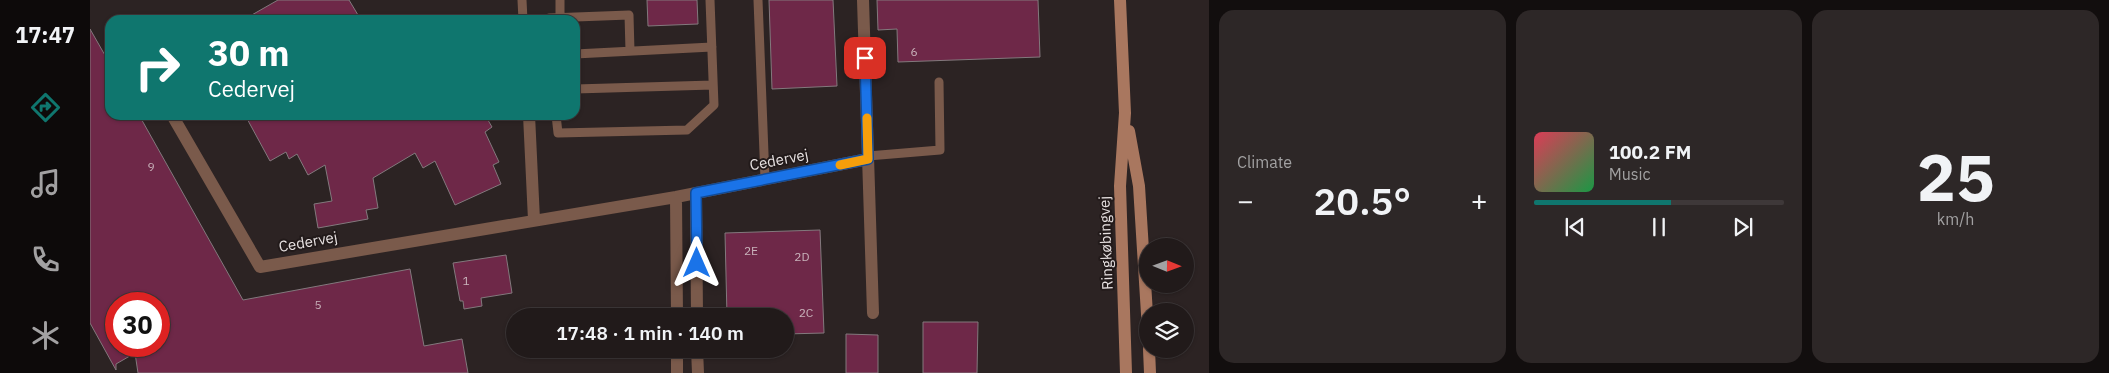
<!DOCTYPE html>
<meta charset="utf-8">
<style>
body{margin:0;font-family:"IBM Plex Sans",sans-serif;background:#2d2727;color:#f1f3f6;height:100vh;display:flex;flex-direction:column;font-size:19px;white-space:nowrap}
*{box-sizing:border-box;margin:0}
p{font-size:16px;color:#a2a1a2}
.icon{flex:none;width:28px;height:28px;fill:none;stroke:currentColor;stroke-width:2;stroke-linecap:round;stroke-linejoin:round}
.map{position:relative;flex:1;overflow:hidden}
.sheet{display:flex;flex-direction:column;gap:10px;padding:10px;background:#120e0e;width:900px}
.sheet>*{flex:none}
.banner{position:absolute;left:15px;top:15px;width:475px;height:105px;border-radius:15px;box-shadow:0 1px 4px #0004,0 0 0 1px #3e3839;background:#0f766e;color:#fff;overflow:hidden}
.needle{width:32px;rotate:91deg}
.controls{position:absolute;left:1049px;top:238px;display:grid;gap:10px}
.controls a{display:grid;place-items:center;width:55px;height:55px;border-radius:50%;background:#211a1a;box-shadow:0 1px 4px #0004,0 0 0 1px #3e3839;font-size:25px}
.speed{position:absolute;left:15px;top:292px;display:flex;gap:10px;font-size:25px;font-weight:700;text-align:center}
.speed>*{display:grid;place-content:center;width:65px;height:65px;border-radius:50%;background:#211a1a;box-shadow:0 1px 4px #0004,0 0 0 1px #3e3839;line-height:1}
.speed .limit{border:8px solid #d22;background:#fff;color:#111}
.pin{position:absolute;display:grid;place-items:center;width:42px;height:42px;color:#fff;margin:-21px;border-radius:10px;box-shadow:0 2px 8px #0006}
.me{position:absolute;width:55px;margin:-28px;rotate:0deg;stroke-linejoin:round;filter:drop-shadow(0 0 4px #0008)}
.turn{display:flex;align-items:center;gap:18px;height:105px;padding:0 20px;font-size:22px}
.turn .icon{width:65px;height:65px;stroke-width:2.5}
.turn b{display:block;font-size:35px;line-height:42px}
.big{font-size:38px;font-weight:600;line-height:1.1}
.sheet .widget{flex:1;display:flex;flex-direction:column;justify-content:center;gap:8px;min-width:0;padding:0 18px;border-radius:15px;background:#2d2727}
.sheet .dial{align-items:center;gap:0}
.dial b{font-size:65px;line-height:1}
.song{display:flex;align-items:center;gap:15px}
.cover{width:60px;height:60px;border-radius:8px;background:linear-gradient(135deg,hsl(350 70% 55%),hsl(140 70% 35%))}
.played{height:5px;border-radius:2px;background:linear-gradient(90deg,#0f766e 55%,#3e3839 55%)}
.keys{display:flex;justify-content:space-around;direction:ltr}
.heat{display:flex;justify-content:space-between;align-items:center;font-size:28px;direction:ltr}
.sheet .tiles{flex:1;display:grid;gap:10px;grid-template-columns:repeat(3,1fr)}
.trip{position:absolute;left:416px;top:308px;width:288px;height:50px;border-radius:25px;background:#211a1a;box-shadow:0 1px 4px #0004,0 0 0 1px #3e3839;font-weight:600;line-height:50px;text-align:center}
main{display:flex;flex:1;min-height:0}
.tab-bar{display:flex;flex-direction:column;width:90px;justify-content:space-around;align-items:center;background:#0d0a0a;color:#a2a1a2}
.tab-bar .icon{width:35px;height:35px}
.tab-bar .current{color:#0f766e}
.tab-bar b{font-size:22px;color:#f1f3f6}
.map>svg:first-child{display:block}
.building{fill:#6e2848;stroke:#83797d;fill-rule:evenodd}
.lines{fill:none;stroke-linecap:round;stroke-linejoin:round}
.lane{stroke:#7a5a4b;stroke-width:9}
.street{stroke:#7a5a4b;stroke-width:12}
.secondary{stroke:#a9775f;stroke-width:12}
.route-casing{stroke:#114b97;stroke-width:12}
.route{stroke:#1a73e8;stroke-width:9}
.slow{stroke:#f59e0b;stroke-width:9}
.labels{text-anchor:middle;stroke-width:4;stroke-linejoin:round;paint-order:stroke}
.number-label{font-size:12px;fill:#c9b3bb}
.street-label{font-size:15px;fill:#e7e1e1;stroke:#221a1a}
</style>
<main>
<nav class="tab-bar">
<b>17:47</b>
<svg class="icon current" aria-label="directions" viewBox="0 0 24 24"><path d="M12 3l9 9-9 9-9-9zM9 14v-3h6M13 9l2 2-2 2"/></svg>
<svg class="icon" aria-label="music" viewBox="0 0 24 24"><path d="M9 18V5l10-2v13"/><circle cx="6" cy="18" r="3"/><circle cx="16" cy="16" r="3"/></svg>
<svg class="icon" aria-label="phone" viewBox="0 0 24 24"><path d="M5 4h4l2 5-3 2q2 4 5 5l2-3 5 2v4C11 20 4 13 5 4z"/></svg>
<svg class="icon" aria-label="climate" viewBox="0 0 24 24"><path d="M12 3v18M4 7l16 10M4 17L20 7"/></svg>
</nav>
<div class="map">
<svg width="1119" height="373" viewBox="0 0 1119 373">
<rect width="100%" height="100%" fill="#2c2323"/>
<!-- building -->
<path class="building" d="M 188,0 L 259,0 L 271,20 L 153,20 Z
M 557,0 L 607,0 L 608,24 L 558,26 Z
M 679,0 L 743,0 L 747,86 L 682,89 Z
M 787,0 L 948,0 L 950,57 L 808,62 L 807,29 L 788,30 Z
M 0,29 L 20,64 L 20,115 L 49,115 L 153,300 L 320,269 L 334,346 L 372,339 L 378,373 L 48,373 L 45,353 L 26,364 L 26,370 L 0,323 ZM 26,304 L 69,304 L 69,346 L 26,346 Z
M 155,115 L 395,115 L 402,127 L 395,132 L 409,162 L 403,165 L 411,184 L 365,205 L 345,161 L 333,168 L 325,153 L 283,178 L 288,208 L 276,210 L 278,219 L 228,228 L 224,204 L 242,201 L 235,165 L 218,175 L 207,154 L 199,159 L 196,152 L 180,161 Z
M 730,230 L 734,333 L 695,334 L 695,316 L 637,316 L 635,233 Z
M 416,255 L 422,293 L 391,298 L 392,306 L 374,309 L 373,301 L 370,301 L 363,263 Z
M 833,322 L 888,322 L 887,373 L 833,373 Z
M 756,334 L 788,335 L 788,373 L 756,373 Z"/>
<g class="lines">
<!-- lane -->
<path class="lane" d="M 432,0 L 433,20
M 470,0 L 470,18
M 668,0 L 675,179
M 460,20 L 459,18 L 539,15 L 540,51
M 485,54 L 622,47
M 485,89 L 623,85
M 466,115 L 468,133 L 597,130 L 624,105 L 620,0
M 778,156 L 850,150 L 849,82"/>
<!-- street -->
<path class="street" d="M 773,0 L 783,313
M 82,115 L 170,267 L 586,197 L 778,159
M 439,115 L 444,220
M 606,193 L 607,316
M 586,197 L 587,316
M 587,349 L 587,373
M 607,349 L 608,373"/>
<!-- secondary -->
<path class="secondary" d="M 1030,0 L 1035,113 L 1030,186 L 1036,373
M 1039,131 L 1049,186 L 1058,330
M 1059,349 L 1060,373"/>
</g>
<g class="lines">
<defs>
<path id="route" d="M 607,263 L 606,193 L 778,159 L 775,58"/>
</defs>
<!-- route casing -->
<use href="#route" class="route-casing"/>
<!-- route -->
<use href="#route" class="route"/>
<!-- slow -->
<path class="slow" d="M 750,165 L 778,159 L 777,118"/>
</g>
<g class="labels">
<!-- number labels -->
<g class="number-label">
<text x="824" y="56">6</text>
<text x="61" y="171">9</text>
<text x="661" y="255">2E</text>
<text x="712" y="261">2D</text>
<text x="376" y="285">1</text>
<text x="228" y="309">5</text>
<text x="716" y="317">2C</text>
</g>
<!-- street labels -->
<g class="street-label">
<text transform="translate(689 160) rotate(-11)" y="5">Cedervej</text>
<text transform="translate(218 242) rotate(-10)" y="5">Cedervej</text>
<text transform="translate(1016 243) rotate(-92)" y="5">Ringkøbingvej</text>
</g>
</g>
</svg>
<div class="controls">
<a><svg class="needle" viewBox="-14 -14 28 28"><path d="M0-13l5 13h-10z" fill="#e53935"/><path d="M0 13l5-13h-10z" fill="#a2a1a2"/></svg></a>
<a><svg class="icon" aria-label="layers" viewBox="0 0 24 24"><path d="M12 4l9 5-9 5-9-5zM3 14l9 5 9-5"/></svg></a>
</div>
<div class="speed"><div class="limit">30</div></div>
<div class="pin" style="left:775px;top:58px;background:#d93025"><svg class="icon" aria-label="arrive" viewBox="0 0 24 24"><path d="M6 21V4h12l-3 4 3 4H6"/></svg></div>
<svg class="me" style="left:607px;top:263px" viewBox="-20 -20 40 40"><path d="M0-17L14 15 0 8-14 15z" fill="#1a73e8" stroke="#fff" stroke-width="4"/></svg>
<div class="trip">17:48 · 1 min · 140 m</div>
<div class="banner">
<div class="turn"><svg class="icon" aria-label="right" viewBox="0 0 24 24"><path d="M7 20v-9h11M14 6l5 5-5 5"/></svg><div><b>30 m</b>Cedervej</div></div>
</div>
</div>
<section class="sheet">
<div class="tiles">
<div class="widget"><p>Climate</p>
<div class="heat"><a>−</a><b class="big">20.5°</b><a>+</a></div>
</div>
<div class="widget">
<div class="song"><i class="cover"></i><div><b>100.2 FM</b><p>Music</p></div></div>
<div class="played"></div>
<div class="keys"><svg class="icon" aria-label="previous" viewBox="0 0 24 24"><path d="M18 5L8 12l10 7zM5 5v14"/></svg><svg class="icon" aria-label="pause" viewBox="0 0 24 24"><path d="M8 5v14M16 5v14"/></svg><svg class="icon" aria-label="next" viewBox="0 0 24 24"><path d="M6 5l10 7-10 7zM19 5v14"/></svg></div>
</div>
<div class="widget dial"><b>25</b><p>km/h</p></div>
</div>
</section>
</main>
